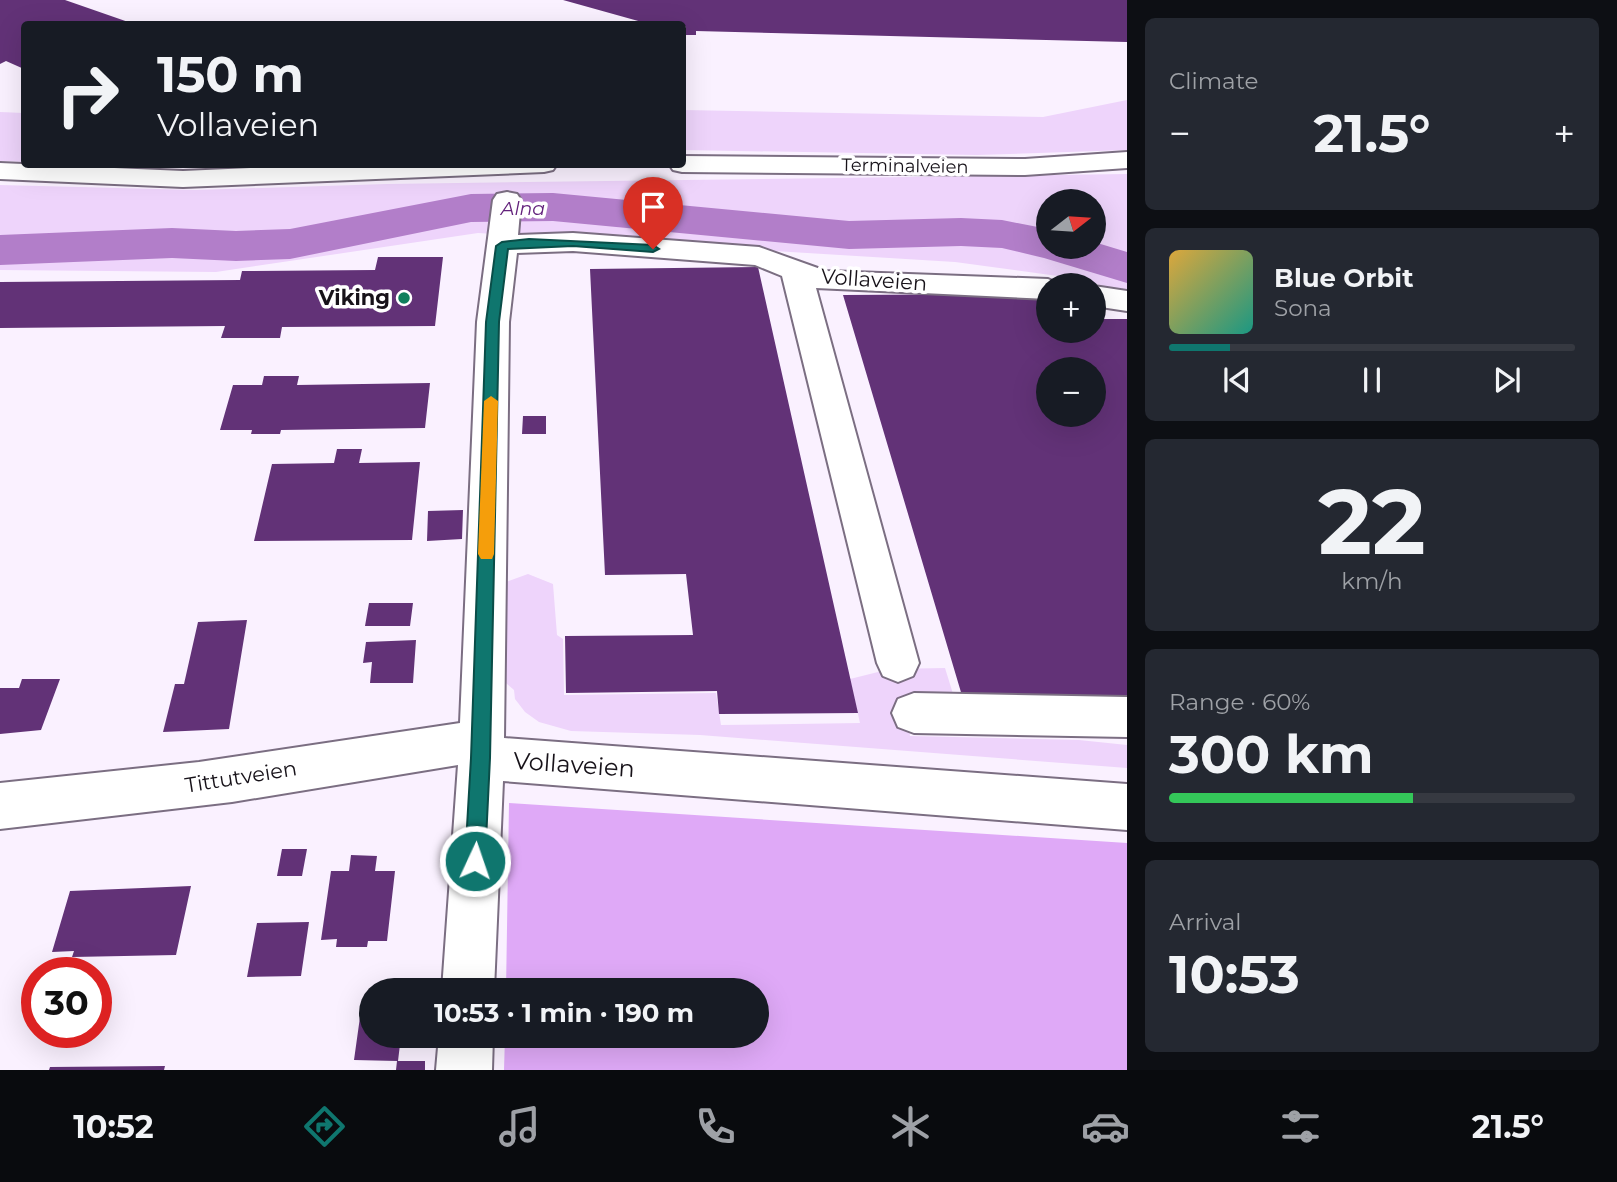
<!DOCTYPE html>
<meta charset="utf-8">
<style>
body{margin:0;font-family:Montserrat,sans-serif;background:#242831;color:#f1f3f6;height:100vh;display:flex;flex-direction:column;font-size:26px;white-space:nowrap}
*{box-sizing:border-box;margin:0}
p{font-size:23px;color:#9ea1a6}
.icon{flex:none;width:38px;height:38px;fill:none;stroke:currentColor;stroke-width:2;stroke-linecap:round;stroke-linejoin:round}
.map{position:relative;flex:1;overflow:hidden}
.details{display:flex;flex-direction:column;gap:18px;padding:18px;background:#0d0f14;width:490px}
.details>*{flex:none}
.guide{position:absolute;left:21px;top:21px;width:665px;height:147px;border-radius:7px;box-shadow:0 7px 28px #0002;background:#171b24;color:#f1f3f6;overflow:hidden}
.needle{width:46px;rotate:73deg}
.controls{position:absolute;left:1036px;top:189px;display:grid;gap:14px}
.controls a{display:grid;place-items:center;width:70px;height:70px;border-radius:50%;background:#171b24;box-shadow:0 7px 28px #0002;font-size:35px}
.speed{position:absolute;left:21px;top:957px;display:flex;gap:14px;font-size:35px;font-weight:700;text-align:center}
.speed>*{display:grid;place-content:center;width:91px;height:91px;border-radius:50%;background:#171b24;box-shadow:0 7px 28px #0002;line-height:1}
.speed .limit{border:10px solid #d22;background:#fff;color:#111}
.pin{position:absolute;display:grid;place-items:center;width:60px;height:60px;color:#fff;margin:-72px -30px;border-radius:50% 50% 50% 0;rotate:-45deg;box-shadow:0 0 7px #0007}
.pin .icon{rotate:45deg}
.me{position:absolute;width:77px;margin:-38px;rotate:3deg;stroke-linejoin:round;filter:drop-shadow(0 0 5px #0008)}
.turn{display:flex;align-items:center;gap:24px;height:147px;padding:0 21px;font-size:32px}
.turn .icon{width:91px;height:91px;stroke-width:2.5}
.turn b{display:block;font-size:49px;line-height:60px}
.big{font-size:52px;font-weight:700;line-height:1.1}
.details .widget{flex:1;display:flex;flex-direction:column;justify-content:center;gap:10px;min-width:0;padding:0 24px;border-radius:10px;background:#242831}
.details .dial{align-items:center;gap:0}
.dial b{font-size:91px;line-height:1}
.song{display:flex;align-items:center;gap:21px}
.cover{width:84px;height:84px;border-radius:10px;background:linear-gradient(135deg,hsl(40 70% 55%),hsl(170 70% 35%))}
.played{height:7px;border-radius:4px;background:linear-gradient(90deg,#0f766e 15%,#363941 15%)}
.keys{display:flex;justify-content:space-around;direction:ltr}
.heat{display:flex;justify-content:space-between;align-items:center;font-size:38px;direction:ltr}
.charge{height:10px;border-radius:5px;background:linear-gradient(90deg,#34c759 60%,#363941 0)}
.trip{position:absolute;left:359px;top:978px;width:410px;height:70px;border-radius:35px;background:#171b24;box-shadow:0 7px 28px #0002;font-weight:700;line-height:70px;text-align:center}
.tabs{display:flex;height:112px;justify-content:space-around;align-items:center;background:#090b0e;color:#9ea1a6}
.tabs .icon{width:49px;height:49px}
.tabs .on{color:#0f766e}
.tabs b{font-size:32px;color:#f1f3f6}
main{display:flex;flex:1;min-height:0}
.map>svg:first-child{display:block}
.green{fill:#eed4fb;fill-rule:evenodd}
.forest{fill:#dfa9f7}
.water{fill:#b27ec9}
.lines{fill:none;stroke-linecap:round;stroke-linejoin:round}
.river{fill:#b27ec9;fill-rule:evenodd}
.building{fill:#623277;fill-rule:evenodd}
.minor-casing{stroke:#7b6e82;stroke-width:4}
.minor{fill:#fff;fill-rule:evenodd}
.route{fill:#0f766e;stroke:#0a4d48;stroke-width:2}
.slow{fill:#f59e0b}
.poi-dot{fill:#0f7f5c;stroke:#fff;stroke-width:2.5}
.labels{text-anchor:middle;stroke-width:7;stroke-linejoin:round;paint-order:stroke}
.far-street-label{font-size:18px;fill:#171219;stroke:#fff}
.far-water-label{font-size:19px;font-style:italic;fill:#63227c;stroke:#fff}
.street-label{font-size:21px;fill:#171219;stroke:#fff}
.poi-label{font-size:21px;font-weight:bold;fill:#171219;stroke:#fff;text-anchor:end}
.near-street-label{font-size:24px;fill:#171219;stroke:#fff}
</style>
<main>
<div class="map">
<svg width="1127" height="1070" viewBox="0 0 1127 1070">
<rect width="100%" height="100%" fill="#faf1ff"/>
<!-- green -->
<path class="green" d="M 1127,100 L 1127,150 L 977,155 L 683,150 L 683,110 L 1043,117 Z
M 0,112 L 24,113 L 24,162 L 0,161 Z
M 1127,174 L 1127,295 L 1087,280 L 955,262 L 478,233 L 216,272 L 0,270 L 0,185 L 196,190 L 387,184 ZM 1048,201 L 1094,201 L 1094,247 L 1048,247 Z
M 528,574 L 553,584 L 557,635 L 563,639 L 564,695 L 716,693 L 721,725 L 860,723 L 850,679 L 890,669 L 945,668 L 954,697 L 904,699 L 910,736 L 1079,740 L 1127,745 L 1127,768 L 700,735 L 571,731 L 539,722 L 525,712 L 515,699 L 514,690 L 500,678 L 502,587 L 506,582 Z"/>
<!-- forest -->
<path class="forest" d="M 509,803 L 1127,843 L 1127,1070 L 504,1070 L 505,1036 L 756,1036 L 756,990 L 506,990 Z"/>
<!-- water -->
<path class="water" d="M 483,202 L 484,215 L 405,225 L 290,252 L 291,238 L 402,214 Z"/>
<g class="lines">
<!-- river -->
<path class="river" d="M 553,193 L 849,221 L 961,218 L 1002,220 L 1048,229 L 1048,247 L 1094,247 L 1094,242 L 1127,252 L 1127,283 L 1044,258 L 1002,248 L 961,246 L 849,249 L 553,221 L 471,222 L 290,259 L 236,261 L 172,258 L 0,265 L 0,235 L 172,228 L 236,231 L 290,229 L 471,194 Z"/>
</g>
<!-- building -->
<path class="building" d="M 0,0 L 65,0 L 134,24 L 24,24 L 24,69 L 6,61 L 0,64 Z
M 563,0 L 1127,0 L 1127,42 L 696,31 L 696,35 L 686,35 L 686,27 L 682,24 L 649,24 Z
M 378,257 L 443,257 L 435,326 L 282,327 L 280,338 L 221,338 L 225,326 L 0,328 L 0,282 L 240,280 L 242,271 L 375,270 Z
M 758,267 L 858,713 L 719,714 L 717,691 L 566,693 L 565,636 L 693,635 L 686,574 L 605,575 L 590,269 Z
M 1039,294 L 1048,314 L 1048,331 L 1094,331 L 1094,319 L 1127,319 L 1127,697 L 963,699 L 843,295 ZM 1048,369 L 1094,369 L 1094,415 L 1048,415 Z
M 264,376 L 299,376 L 297,385 L 430,383 L 425,428 L 281,430 L 280,434 L 251,434 L 252,430 L 220,430 L 233,385 L 262,385 Z
M 523,416 L 546,416 L 546,434 L 522,434 Z
M 337,449 L 362,449 L 359,463 L 420,462 L 412,540 L 254,541 L 272,464 L 334,463 Z
M 463,510 L 462,539 L 427,541 L 428,511 Z
M 369,603 L 413,603 L 410,626 L 365,626 Z
M 247,620 L 229,729 L 163,732 L 175,684 L 184,684 L 198,622 Z
M 416,640 L 413,683 L 370,683 L 372,662 L 363,663 L 366,642 Z
M 22,679 L 60,679 L 41,730 L 0,734 L 0,688 L 19,688 Z
M 282,849 L 307,849 L 302,876 L 277,876 Z
M 351,855 L 377,856 L 375,871 L 395,871 L 387,941 L 368,941 L 367,947 L 336,947 L 337,939 L 321,940 L 331,871 L 349,871 Z
M 191,886 L 176,955 L 72,957 L 74,951 L 52,952 L 70,891 Z
M 309,922 L 301,976 L 247,977 L 257,923 Z
M 361,1010 L 371,1011 L 371,1036 L 401,1036 L 398,1061 L 354,1060 Z
M 397,1061 L 425,1061 L 425,1070 L 396,1070 Z
M 165,1066 L 164,1070 L 49,1070 L 50,1067 Z"/>
<g class="lines">
<defs>
<path id="minor" d="M 1127,152 L 1127,168 L 1025,175 L 682,172 L 673,170 L 669,164 L 682,164 L 682,156 L 1025,159 Z
M 0,163 L 183,171 L 337,164 L 557,164 L 553,170 L 544,172 L 183,187 L 0,179 Z
M 507,192 L 517,194 L 521,200 L 518,235 L 573,233 L 759,247 L 826,271 L 1048,279 L 1061,285 L 1048,285 L 1048,299 L 816,288 L 919,663 L 913,676 L 898,682 L 883,676 L 877,663 L 782,276 L 755,265 L 573,251 L 517,253 L 509,322 L 504,738 L 1127,784 L 1127,830 L 503,781 L 494,990 L 442,990 L 458,765 L 232,802 L 0,829 L 0,783 L 199,762 L 460,723 L 477,322 L 493,200 L 497,194 Z
M 1094,286 L 1127,291 L 1127,311 L 1094,306 Z
M 914,693 L 1127,697 L 1127,737 L 914,733 L 898,727 L 892,713 L 898,699 Z
M 439,1036 L 493,1036 L 492,1070 L 436,1070 Z"/>
</defs>
<!-- minor casing -->
<use href="#minor" class="minor-casing"/>
<!-- minor -->
<use href="#minor" class="minor"/>
</g>
<!-- route -->
<path class="route" d="M 529,239 L 653,245 L 659,249 L 653,252 L 573,246 L 508,249 L 499,322 L 490,758 L 485,861 L 482,868 L 475,871 L 468,868 L 465,861 L 471,758 L 486,322 L 496,246 L 502,242 Z"/>
<!-- slow -->
<path class="slow" d="M 491,396 L 498,401 L 494,554 L 492,559 L 481,559 L 478,554 L 484,401 Z"/>
<!-- markers -->
<circle class="poi-dot" cx="404" cy="298" r="7"/>
<g class="labels">
<!-- far-street labels -->
<g class="far-street-label">
<text transform="translate(905 166) rotate(1)" y="6">Terminalveien</text>
</g>
<!-- far-water labels -->
<g class="far-water-label">
<text x="523" y="215">Alna</text>
</g>
<!-- street labels -->
<g class="street-label">
<text transform="translate(874 280) rotate(4)" y="7">Vollaveien</text>
<text transform="translate(241 777) rotate(-9)" y="7">Tittutveien</text>
</g>
<!-- poi labels -->
<g class="poi-label">
<text x="390" y="305">Viking</text>
</g>
<!-- near-street labels -->
<g class="near-street-label">
<text transform="translate(574 765) rotate(4)" y="8">Vollaveien</text>
</g>
</g>
</svg>
<div class="controls">
<a><svg class="needle" viewBox="-14 -14 28 28"><path d="M0-13l5 13h-10z" fill="#e53935"/><path d="M0 13l5-13h-10z" fill="#9ea1a6"/></svg></a>
<a>+</a>
<a>−</a>
</div>
<div class="speed"><div class="limit">30</div></div>
<div class="pin" style="left:653px;top:249px;background:#d93025"><svg class="icon" aria-label="arrive" viewBox="0 0 24 24"><path d="M6 21V4h12l-3 4 3 4H6"/></svg></div>
<svg class="me" style="left:475px;top:861px" viewBox="-20 -20 40 40"><circle r="17" fill="#0f766e" stroke="#fff" stroke-width="3"/><path d="M0-11L8 9 0 5-8 9z" fill="#fff"/></svg>
<div class="trip">10:53 · 1 min · 190 m</div>
<div class="guide">
<div class="turn"><svg class="icon" aria-label="right" viewBox="0 0 24 24"><path d="M7 20v-9h11M14 6l5 5-5 5"/></svg><div><b>150 m</b>Vollaveien</div></div>
</div>
</div>
<section class="details">
<div class="widget"><p>Climate</p>
<div class="heat"><a>−</a><b class="big">21.5°</b><a>+</a></div>
</div>
<div class="widget">
<div class="song"><i class="cover"></i><div><b>Blue Orbit</b><p>Sona</p></div></div>
<div class="played"></div>
<div class="keys"><svg class="icon" aria-label="previous" viewBox="0 0 24 24"><path d="M18 5L8 12l10 7zM5 5v14"/></svg><svg class="icon" aria-label="pause" viewBox="0 0 24 24"><path d="M8 5v14M16 5v14"/></svg><svg class="icon" aria-label="next" viewBox="0 0 24 24"><path d="M6 5l10 7-10 7zM19 5v14"/></svg></div>
</div>
<div class="widget dial"><b>22</b><p>km/h</p></div>
<div class="widget"><p>Range · 60%</p><b class="big">300 km</b><div class="charge"></div></div>
<div class="widget"><p>Arrival</p><b class="big">10:53</b></div>
</section>
</main>
<nav class="tabs">
<b>10:52</b>
<svg class="icon on" aria-label="directions" viewBox="0 0 24 24"><path d="M12 3l9 9-9 9-9-9zM9 14v-3h6M13 9l2 2-2 2"/></svg>
<svg class="icon" aria-label="music" viewBox="0 0 24 24"><path d="M9 18V5l10-2v13"/><circle cx="6" cy="18" r="3"/><circle cx="16" cy="16" r="3"/></svg>
<svg class="icon" aria-label="phone" viewBox="0 0 24 24"><path d="M5 4h4l2 5-3 2q2 4 5 5l2-3 5 2v4C11 20 4 13 5 4z"/></svg>
<svg class="icon" aria-label="climate" viewBox="0 0 24 24"><path d="M12 3v18M4 7l16 10M4 17L20 7"/></svg>
<svg class="icon" aria-label="car" viewBox="0 0 24 24"><path d="M5 17H2v-5l4-1 3-4h7l3 4 3 1v5h-3M9 17h6M6 11h13"/><circle cx="7" cy="17" r="2"/><circle cx="17" cy="17" r="2"/></svg>
<svg class="icon" aria-label="filters" viewBox="0 0 24 24"><path d="M4 7h16M4 17h16"/><circle cx="9" cy="7" r="2"/><circle cx="15" cy="17" r="2"/></svg>
<b>21.5°</b>
</nav>
